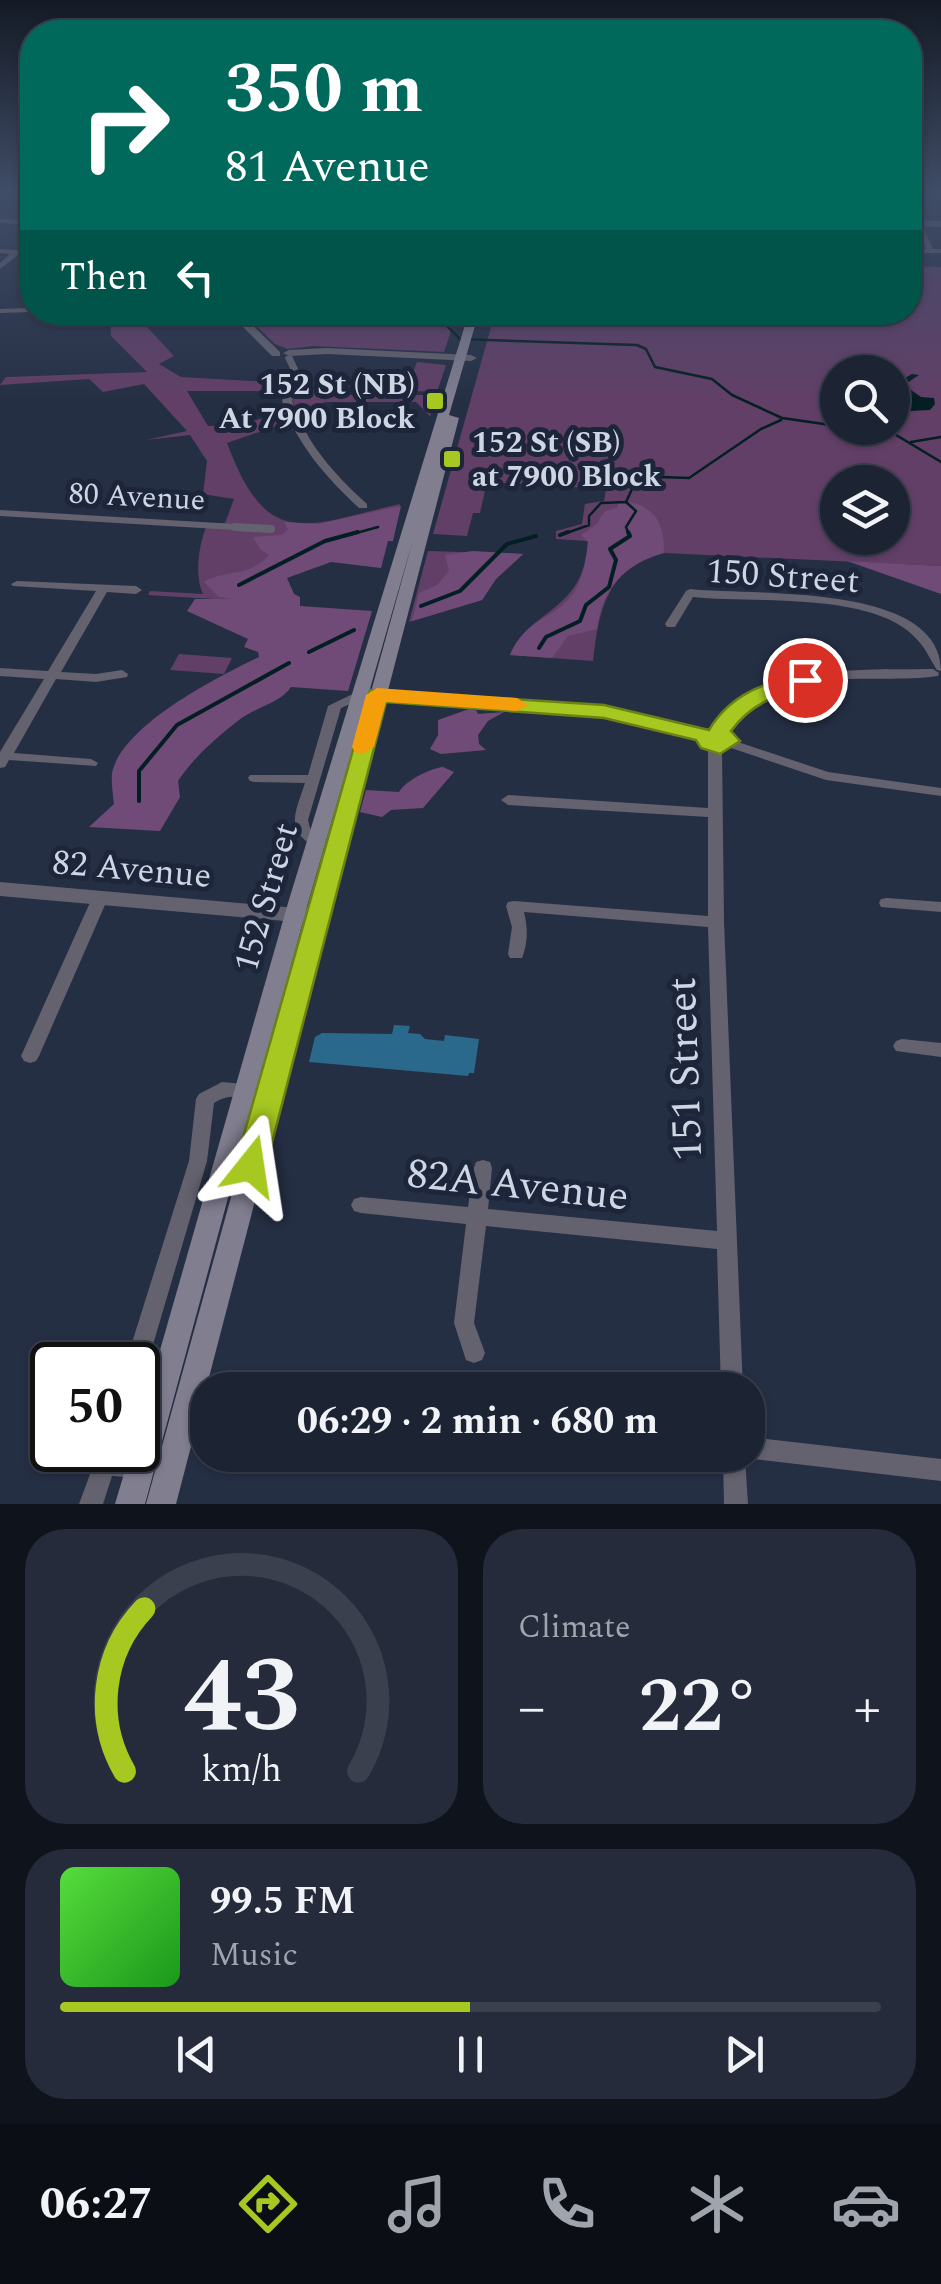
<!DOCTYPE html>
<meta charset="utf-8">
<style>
body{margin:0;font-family:Spectral,serif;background:#252b3b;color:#f1f3f6;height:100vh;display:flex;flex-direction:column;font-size:38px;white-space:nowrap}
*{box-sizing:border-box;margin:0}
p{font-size:32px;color:#a0a4ac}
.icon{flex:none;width:55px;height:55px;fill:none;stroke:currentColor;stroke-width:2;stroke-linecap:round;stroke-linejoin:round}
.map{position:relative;height:1504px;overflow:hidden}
.side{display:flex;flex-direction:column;gap:25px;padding:25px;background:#0f131c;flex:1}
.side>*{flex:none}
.hud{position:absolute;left:20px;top:20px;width:902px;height:305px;border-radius:40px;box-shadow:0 2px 8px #0004,0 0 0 2px #3a404e;background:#00695c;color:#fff;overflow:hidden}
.fabs{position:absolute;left:820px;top:355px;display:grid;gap:20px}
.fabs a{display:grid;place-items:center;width:90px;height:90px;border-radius:50%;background:#1c2333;box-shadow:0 2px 8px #0004,0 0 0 2px #3a404e;font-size:50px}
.speed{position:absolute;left:30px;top:1342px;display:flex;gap:20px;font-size:50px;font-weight:700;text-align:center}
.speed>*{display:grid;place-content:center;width:130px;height:130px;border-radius:50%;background:#1c2333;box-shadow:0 2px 8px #0004,0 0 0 2px #3a404e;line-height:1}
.speed .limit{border:5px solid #111;border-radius:15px;background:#fff;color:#111}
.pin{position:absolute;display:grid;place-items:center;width:85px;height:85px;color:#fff;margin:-42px;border:5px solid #fff;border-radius:50%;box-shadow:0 2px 10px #0007}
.me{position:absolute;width:110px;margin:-55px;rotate:15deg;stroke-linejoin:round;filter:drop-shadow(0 0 8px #0008)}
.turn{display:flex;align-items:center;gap:35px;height:210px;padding:0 40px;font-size:45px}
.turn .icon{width:130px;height:130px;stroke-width:2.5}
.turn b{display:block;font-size:70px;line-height:85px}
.then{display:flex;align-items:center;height:95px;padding:0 40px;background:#0003;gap:20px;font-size:38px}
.big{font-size:75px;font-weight:700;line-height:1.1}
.side .card{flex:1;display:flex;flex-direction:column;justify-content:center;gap:15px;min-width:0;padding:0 35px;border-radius:40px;background:#252b3b}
.side .dial{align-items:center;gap:0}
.dial svg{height:260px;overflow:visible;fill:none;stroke:#3a404e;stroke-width:7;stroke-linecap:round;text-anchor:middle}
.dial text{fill:#f1f3f6;stroke:none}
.song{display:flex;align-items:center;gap:30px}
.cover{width:120px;height:120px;border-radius:15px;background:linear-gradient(135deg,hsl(110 70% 55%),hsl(120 70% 35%))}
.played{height:10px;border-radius:5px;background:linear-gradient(90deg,#a6c821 50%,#3a404e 50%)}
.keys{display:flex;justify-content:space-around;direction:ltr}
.heat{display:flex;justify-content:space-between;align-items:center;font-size:55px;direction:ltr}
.side .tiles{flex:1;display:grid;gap:25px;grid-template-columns:1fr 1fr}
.card:last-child{grid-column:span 2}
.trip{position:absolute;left:190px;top:1372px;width:575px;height:100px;border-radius:40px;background:#1c2333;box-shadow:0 2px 8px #0004,0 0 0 2px #3a404e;font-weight:700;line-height:100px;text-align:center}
.tab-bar{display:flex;height:160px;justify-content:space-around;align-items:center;background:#0b0e14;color:#a0a4ac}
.tab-bar .icon{width:70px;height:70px}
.tab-bar .on{color:#a6c821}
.tab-bar b{font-size:45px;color:#f1f3f6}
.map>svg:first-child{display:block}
.green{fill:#623f67;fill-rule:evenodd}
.forest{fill:#714b77}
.water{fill:#041f23}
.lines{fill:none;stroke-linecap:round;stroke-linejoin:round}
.stream-far1{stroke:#041f23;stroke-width:2.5}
.stream{stroke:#041f23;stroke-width:4}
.building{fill:#2a698c}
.pedestrian{stroke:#64626e;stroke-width:8}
.minor{fill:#64626e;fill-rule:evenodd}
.tertiary{fill:#64626e;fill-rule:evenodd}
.secondary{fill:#817e90;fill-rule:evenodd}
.route{fill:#a6c821;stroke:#6c8215;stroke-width:2.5}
.slow{fill:#f59e0b}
.poi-dot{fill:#a6c821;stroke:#1c253a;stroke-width:4}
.labels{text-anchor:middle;stroke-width:10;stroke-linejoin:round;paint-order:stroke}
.far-poi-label{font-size:30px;font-weight:bold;fill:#ced5e3;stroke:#1c253a;text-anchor:end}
.far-street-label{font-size:30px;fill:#ced5e3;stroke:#1c253a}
.street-label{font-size:35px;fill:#ced5e3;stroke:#1c253a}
.near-street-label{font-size:42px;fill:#ced5e3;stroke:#1c253a}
</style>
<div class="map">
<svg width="941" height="1504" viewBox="0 0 941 1504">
<rect width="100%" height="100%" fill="#252f44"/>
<!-- green -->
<path class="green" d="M 910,266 L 941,267 L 941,566 L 664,553 L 664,546 L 556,539 L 556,531 L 582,524 L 585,504 L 604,501 L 606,489 L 487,482 L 480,513 L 473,513 L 467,536 L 433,534 L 495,313 L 910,312 ZM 838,372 L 892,372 L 892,428 L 838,428 ZM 838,482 L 892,482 L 892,538 L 838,538 Z
M 110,313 L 134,313 L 174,356 L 159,364 L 181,377 L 288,383 L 281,391 L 187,391 L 208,426 L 238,425 L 287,412 L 291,421 L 227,443 C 268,553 306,525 400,504 L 389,541 L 338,539 L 231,600 L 148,595 L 150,591 L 203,594 C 194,576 199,541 208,523 L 225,523 L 234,499 L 203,494 L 207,461 L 190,435 L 146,440 L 187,431 L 144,384 L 103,392 L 89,379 L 0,385 L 6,377 L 147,372 L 111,336 Z
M 243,313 L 242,313 L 457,313 L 444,352 L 313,346 L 287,349 L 275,344 Z
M 417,362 L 446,365 L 437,392 L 390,390 L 393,382 L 409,383 Z
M 300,385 L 346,387 L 343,395 L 436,395 L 429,409 L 431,417 L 416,402 L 325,402 L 299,416 L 292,400 Z
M 428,551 L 523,554 L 496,579 L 482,600 L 409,622 Z
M 586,557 L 640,560 C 603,584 598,619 593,661 L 510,655 C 529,611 576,612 586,557 Z
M 179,654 L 232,658 L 224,674 L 170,670 Z"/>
<!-- forest -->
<path class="forest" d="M 618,501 C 651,502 665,520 664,553 C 625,564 602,588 597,629 L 568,636 L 552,658 L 510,655 C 527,615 558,620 576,589 C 584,575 586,557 588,542 L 581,535 L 597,524 L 604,512 L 618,507 Z
M 401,506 L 393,541 L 388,541 L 381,568 L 331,562 L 287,578 L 294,594 L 300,597 L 300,606 L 372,611 L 348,691 L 291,687 C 282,702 254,708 239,720 C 216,738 194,757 178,781 L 180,797 L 160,831 L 89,827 L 114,804 C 113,795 111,782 112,773 C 122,725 219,676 259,657 L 258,652 L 244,647 L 248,639 L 187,611 L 195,599 L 233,599 L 219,597 L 204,582 C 228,568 247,579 269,555 L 260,549 L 253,537 L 282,535 L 288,529 L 284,522 L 318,524 Z
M 473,551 L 523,554 L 496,579 L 482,600 L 412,621 L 419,593 L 437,585 L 449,571 L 445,555 Z
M 847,561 L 941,566 L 941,594 Z
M 469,709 L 476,710 L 478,714 L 504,712 L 488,721 L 478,735 L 479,744 L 486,750 L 441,754 L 430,749 L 438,735 L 438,720 Z
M 443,767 L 454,772 L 423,808 L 391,810 L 382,817 L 360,812 L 366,790 L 399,792 C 405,781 431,768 443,767 Z"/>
<!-- water -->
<path class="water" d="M 912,374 L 919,375 L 904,385 L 921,397 L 934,398 L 935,404 L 930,410 L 911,411 L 893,406 L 893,379 L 903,379 Z"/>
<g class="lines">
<!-- stream-far1 -->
<path class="stream-far1" d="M 425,312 L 441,320 L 460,339 L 637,345 L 646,349 L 655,367 L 712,379 L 732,395 L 782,418 L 838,426
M 861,428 L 891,432 L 941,462
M 911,442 L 941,437
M 636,485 L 661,477 L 689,478 L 761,429 L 781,420
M 626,502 L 636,511 L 626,527 L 629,535
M 349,535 L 378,527
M 561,535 L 589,525 L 589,516 L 601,503 L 626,502 L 633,487"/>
<!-- stream -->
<path class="stream" d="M 560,535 L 568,532
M 239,585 L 325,541 L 358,532
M 421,606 L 460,591 L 507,544 L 536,536
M 539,648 L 546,637 L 580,621 L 586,605 L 609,587 L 616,560 L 610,549 L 630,536 L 628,532
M 309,652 L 354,630
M 139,801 L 139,771 L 177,725 L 289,663"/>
</g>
<!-- building -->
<path class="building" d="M 394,1025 L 410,1026 L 408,1033 L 420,1034 L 425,1039 L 444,1041 L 445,1035 L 479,1039 L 474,1073 L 469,1073 L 468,1076 L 309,1062 L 315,1037 L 322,1033 L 392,1034 Z"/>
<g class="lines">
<!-- pedestrian -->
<path class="pedestrian" d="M 235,527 L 271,529"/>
<!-- minor -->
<path class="minor" d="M 0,219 L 32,221 L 32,225 L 0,223 Z
M 915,222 L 921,222 L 933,249 L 941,249 L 941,253 L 910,253 L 910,249 L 926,249 Z
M 0,249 L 32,251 L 32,255 L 19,254 L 0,269 L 0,263 L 10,254 L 0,253 Z
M 32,308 L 32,312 L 0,313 L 0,309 Z
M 286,356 L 292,356 L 301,375 L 292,401 C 306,443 334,474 367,504 L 367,508 L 359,508 C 326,477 297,445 282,401 L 293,375 L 285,358 Z
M 0,510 L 235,524 L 240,527 L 235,530 L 0,516 Z
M 17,581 L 136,586 L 142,590 L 136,594 L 107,592 L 61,672 L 96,674 L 122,670 L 128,674 L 127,677 L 96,682 L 56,679 L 14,753 L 91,759 L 98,763 L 96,766 L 9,760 L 5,767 L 0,768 L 0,752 L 44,679 L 0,676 L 0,668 L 48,671 L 96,591 L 13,586 L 11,584 Z
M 690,589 C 750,596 941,581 941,671 L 937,670 C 931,661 927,651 920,643 C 880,590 755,604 693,597 L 675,627 L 667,627 L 665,624 L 686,591 Z
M 933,669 L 939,673 L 938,676 C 876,685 791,664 740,712 C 735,717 731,725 726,731 L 733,734 L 735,741 L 828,772 L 941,788 L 941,796 L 826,780 L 728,747 L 722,749 L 724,922 L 743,1390 L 721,1390 L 717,1249 L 486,1226 L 474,1323 L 485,1353 L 482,1360 L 474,1363 L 466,1360 L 454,1323 L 466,1224 L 361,1213 L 354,1211 L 351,1205 L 354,1199 L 361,1197 L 468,1207 L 474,1168 L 476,1162 L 483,1160 L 490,1162 L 492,1168 L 488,1209 L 717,1231 L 708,927 L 524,912 C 528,928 528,943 522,958 L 510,958 L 508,954 L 512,927 L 506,906 L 508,902 L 514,901 L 708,916 L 708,817 L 508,805 L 501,800 L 508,795 L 708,808 L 708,747 L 700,738 L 599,715 L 361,699 L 341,708 L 308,820 L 310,828 L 324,842 L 317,847 C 283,832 296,811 305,783 L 255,782 L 250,781 L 248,778 L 250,775 L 308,775 L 328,706 L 359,691 L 599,707 L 705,731 L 715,729 C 719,722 723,715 728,709 C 769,664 877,670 933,669 Z
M 100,893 L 106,894 L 108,898 L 39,1056 L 36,1061 L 30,1063 L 24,1061 L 21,1056 L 92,898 L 94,894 Z
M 887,898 L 941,902 L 941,912 L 881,907 L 879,903 L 881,899 Z
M 902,1039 L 941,1043 L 941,1057 L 896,1051 L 893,1046 L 896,1041 Z
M 222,1082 L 256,1085 L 259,1090 L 256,1095 C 238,1101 233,1091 214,1103 L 207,1161 L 147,1365 L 144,1372 L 138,1375 L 138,1365 L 125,1365 L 189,1161 L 196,1099 L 199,1094 Z
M 748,1437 L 941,1459 L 941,1481 L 745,1458 L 748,1504 L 724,1504 L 723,1455 L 748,1455 Z
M 99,1450 L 121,1450 L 120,1454 L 140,1456 L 148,1459 L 151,1467 L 148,1475 L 140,1478 L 112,1476 L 103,1504 L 79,1504 Z"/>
<!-- tertiary -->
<path class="tertiary" d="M 910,220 L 941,221 L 941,227 L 910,226 Z
M 228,312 L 239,312 L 280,352 L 280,356 L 272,356 Z
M 327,348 L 471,355 L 477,358 L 471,361 L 327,354 L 289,356 L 283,353 L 289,350 Z
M 0,882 L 318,910 L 325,912 L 328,917 L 325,922 L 318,924 L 0,896 Z"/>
<!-- secondary -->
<path class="secondary" d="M 469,312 L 479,312 L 449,415 L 459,418 L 176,1504 L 146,1504 L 413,540 L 308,903 L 145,1504 L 115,1504 L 131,1450 L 138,1450 L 138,1427 L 288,903 Z"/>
</g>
<!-- sky -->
<linearGradient id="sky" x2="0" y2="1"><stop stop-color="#141a25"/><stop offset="0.48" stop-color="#404d67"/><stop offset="1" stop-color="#404d67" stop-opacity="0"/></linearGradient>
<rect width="941" height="402" fill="url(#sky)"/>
<!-- route -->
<path class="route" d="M 805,673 L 815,680 L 812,684 C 779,694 752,702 731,731 L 740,741 L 720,754 L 701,748 L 696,740 L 604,718 L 386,702 L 266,1166 L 262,1175 L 251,1179 L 240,1175 L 235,1166 L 370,690 L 604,705 L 709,730 C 731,693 765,683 805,673 Z"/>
<!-- slow -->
<path class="slow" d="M 377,688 L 517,698 L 528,705 L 517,711 L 386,702 L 374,747 L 363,754 L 355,752 L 352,747 L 366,695 Z"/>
<!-- markers -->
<g class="poi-dot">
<rect x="425" y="391" width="20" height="20" rx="5"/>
<rect x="442" y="449" width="20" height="20" rx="5"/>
</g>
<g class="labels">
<!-- far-poi labels -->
<g class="far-poi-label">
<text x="415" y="394">152 St (NB)<tspan x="415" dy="34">At 7900 Block</tspan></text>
<text x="472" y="452" text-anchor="start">152 St (SB)<tspan x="472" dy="34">at 7900 Block</tspan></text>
</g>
<!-- far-street labels -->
<g class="far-street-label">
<text transform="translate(137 496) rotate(3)" y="10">80 Avenue</text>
</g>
<!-- street labels -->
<g class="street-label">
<text transform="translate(783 575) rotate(4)" y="12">150 Street</text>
<text transform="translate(132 868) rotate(5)" y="12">82 Avenue</text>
<text transform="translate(265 897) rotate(-74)" y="12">152 Street</text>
</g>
<!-- near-street labels -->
<g class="near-street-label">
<text transform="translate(683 1069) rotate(-92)" y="15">151 Street</text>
<text transform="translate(518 1183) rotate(6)" y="15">82A Avenue</text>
</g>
</g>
</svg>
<div class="fabs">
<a><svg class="icon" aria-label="search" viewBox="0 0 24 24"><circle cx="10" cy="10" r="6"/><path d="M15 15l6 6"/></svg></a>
<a><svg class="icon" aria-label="layers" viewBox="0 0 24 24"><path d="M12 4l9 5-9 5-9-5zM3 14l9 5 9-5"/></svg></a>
</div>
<div class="speed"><div class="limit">50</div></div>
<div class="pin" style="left:805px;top:680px;background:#d93025"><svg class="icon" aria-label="arrive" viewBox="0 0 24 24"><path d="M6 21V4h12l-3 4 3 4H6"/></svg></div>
<svg class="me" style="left:251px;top:1166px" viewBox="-20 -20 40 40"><path d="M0-17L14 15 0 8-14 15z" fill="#a6c821" stroke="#fff" stroke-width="4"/></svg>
<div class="trip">06:29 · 2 min · 680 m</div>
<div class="hud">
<div class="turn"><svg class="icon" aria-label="right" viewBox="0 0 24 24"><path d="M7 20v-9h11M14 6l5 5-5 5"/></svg><div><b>350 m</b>81 Avenue</div></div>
<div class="then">Then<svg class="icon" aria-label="left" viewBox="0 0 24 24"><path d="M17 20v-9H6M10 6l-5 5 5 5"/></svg></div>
</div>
</div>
<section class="side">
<div class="tiles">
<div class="card dial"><svg viewBox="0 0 100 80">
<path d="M14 69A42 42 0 1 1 86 69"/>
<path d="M14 69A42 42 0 0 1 20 19" stroke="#a6c821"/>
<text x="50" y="56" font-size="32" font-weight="700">43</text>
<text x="50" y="72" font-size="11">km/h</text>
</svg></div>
<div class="card"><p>Climate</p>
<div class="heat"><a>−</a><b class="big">22°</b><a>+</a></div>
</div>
<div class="card">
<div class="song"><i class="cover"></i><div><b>99.5 FM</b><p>Music</p></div></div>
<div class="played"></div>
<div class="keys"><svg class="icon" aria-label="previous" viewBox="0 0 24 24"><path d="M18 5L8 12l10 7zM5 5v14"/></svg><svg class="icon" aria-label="pause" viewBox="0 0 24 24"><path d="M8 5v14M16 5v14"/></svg><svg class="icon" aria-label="next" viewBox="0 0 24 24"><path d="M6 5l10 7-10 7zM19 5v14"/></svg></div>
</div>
</div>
</section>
<nav class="tab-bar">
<b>06:27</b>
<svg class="icon on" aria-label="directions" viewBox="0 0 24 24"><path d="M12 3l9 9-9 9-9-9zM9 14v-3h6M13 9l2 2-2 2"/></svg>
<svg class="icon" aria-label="music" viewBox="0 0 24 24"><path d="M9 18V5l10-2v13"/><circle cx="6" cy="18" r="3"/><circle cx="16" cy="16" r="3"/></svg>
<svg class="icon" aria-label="phone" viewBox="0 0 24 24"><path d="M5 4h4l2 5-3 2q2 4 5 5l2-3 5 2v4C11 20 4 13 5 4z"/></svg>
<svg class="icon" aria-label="climate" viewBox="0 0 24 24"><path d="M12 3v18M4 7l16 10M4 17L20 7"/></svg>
<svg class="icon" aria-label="car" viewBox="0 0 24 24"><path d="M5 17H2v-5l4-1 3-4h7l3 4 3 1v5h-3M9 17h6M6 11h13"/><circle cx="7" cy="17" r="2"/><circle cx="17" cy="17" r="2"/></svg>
</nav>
